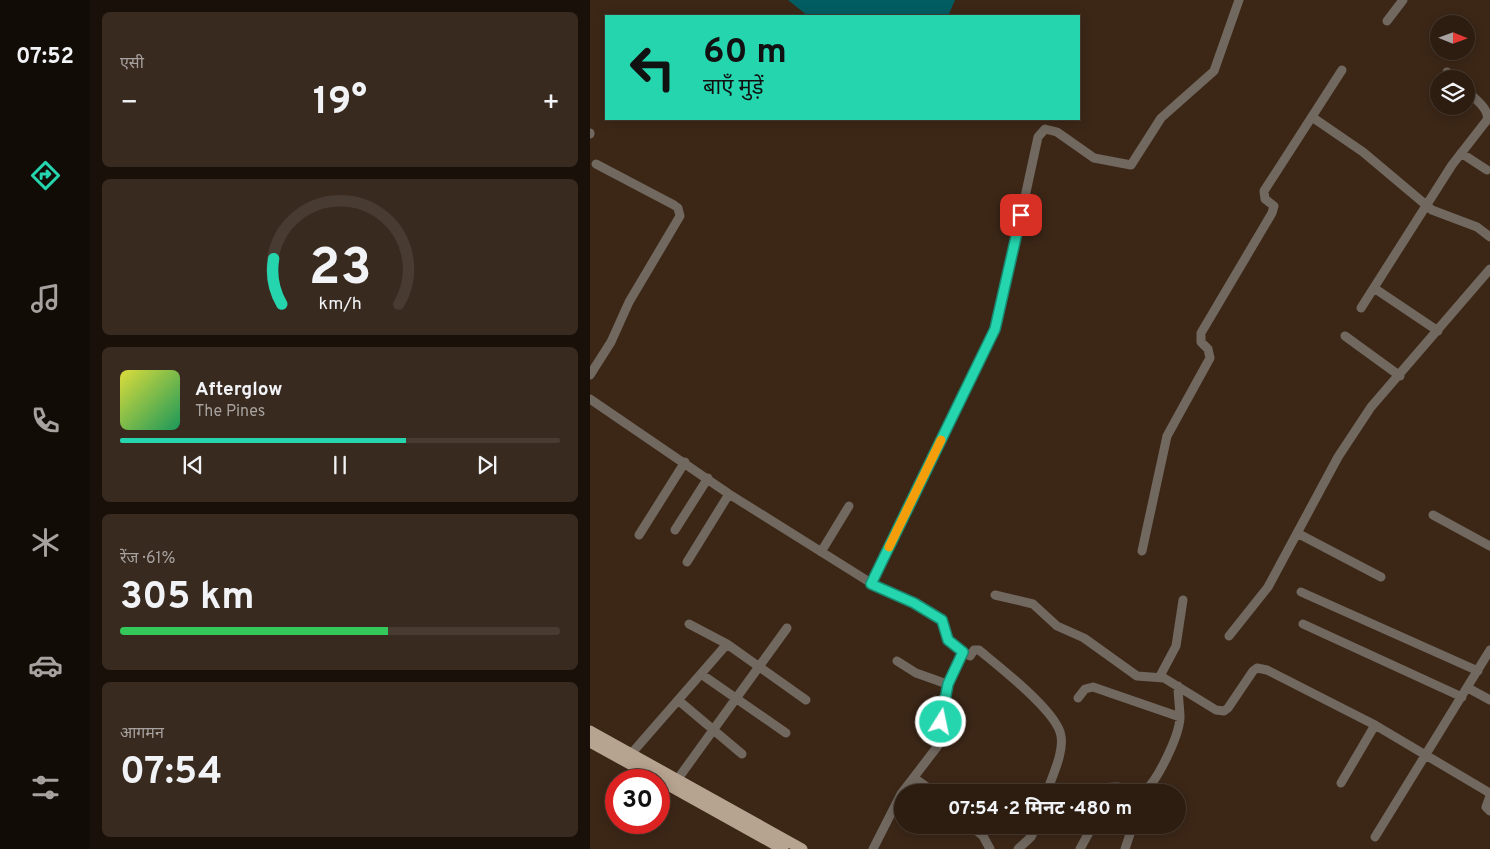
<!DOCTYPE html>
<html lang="hi">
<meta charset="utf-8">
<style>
body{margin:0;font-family:Overpass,"Noto Sans Devanagari",sans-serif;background:#392a1f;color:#f1f3f6;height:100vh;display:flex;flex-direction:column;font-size:19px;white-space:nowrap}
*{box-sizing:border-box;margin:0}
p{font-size:16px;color:#a7a29f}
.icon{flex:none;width:28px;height:28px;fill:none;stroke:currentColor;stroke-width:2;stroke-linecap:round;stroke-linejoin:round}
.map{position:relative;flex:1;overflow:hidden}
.sheet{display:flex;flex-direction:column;gap:12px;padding:12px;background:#191009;width:500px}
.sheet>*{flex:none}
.top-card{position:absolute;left:15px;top:15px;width:475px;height:105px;border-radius:0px;box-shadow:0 2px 12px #0003,0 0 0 1px #483b31;background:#25d5ae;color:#111;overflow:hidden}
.needle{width:32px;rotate:91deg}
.tools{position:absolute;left:840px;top:15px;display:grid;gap:10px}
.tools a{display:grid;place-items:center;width:45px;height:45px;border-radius:50%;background:#2d1d11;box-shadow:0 2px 12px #0003,0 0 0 1px #483b31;font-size:25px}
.speed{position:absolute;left:15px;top:769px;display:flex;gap:10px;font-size:25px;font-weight:700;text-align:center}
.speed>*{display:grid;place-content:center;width:65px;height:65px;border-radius:50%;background:#2d1d11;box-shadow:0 2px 12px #0003,0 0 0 1px #483b31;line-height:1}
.speed .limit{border:8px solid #d22;background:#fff;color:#111}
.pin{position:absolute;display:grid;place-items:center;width:42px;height:42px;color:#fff;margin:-21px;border-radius:10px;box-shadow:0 2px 8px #0006}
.me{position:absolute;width:55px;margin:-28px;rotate:10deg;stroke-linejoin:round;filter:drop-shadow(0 0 4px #0008)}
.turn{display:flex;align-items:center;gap:18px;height:105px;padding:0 15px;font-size:22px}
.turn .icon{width:65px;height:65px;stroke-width:2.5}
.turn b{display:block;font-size:35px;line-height:42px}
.big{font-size:38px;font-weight:700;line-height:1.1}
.sheet .card{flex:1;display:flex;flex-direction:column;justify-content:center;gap:8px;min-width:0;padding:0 18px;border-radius:8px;background:#392a1f}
.sheet .dial{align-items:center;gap:0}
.dial svg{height:130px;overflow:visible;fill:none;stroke:#483b31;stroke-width:7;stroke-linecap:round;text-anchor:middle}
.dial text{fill:#f1f3f6;stroke:none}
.song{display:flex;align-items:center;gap:15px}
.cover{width:60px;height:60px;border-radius:8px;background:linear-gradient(135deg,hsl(60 70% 55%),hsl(150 70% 35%))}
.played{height:5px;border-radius:2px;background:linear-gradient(90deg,#25d5ae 65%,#483b31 65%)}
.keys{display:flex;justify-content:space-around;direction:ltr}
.heat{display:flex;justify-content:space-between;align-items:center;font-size:28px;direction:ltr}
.charge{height:8px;border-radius:4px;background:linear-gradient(90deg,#34c759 61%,#483b31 0)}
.trip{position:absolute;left:304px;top:784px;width:292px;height:50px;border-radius:25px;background:#2d1d11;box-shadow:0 2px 12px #0003,0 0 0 1px #483b31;font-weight:700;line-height:50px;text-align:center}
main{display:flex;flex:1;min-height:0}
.tab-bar{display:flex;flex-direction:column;width:90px;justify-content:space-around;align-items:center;background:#120c07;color:#a7a29f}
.tab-bar .icon{width:35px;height:35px}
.tab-bar .active{color:#25d5ae}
.tab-bar b{font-size:22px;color:#f1f3f6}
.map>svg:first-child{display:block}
.water{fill:#015d61}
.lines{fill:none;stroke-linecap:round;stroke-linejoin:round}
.minor{stroke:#71685f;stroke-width:9}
.major{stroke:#b6a390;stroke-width:11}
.route-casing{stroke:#188a71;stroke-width:12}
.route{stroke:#25d5ae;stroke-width:9}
.slow{stroke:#f59e0b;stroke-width:9}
</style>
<main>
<nav class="tab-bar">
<b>07:52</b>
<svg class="icon active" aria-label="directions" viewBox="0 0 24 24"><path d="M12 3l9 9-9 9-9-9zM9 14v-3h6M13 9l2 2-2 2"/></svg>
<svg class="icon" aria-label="music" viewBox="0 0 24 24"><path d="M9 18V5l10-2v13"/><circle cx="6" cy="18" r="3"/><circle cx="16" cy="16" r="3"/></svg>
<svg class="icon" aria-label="phone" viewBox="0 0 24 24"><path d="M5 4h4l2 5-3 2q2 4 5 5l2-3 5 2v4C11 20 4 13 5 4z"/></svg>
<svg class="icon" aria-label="climate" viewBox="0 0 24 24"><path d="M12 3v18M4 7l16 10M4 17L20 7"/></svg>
<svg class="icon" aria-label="car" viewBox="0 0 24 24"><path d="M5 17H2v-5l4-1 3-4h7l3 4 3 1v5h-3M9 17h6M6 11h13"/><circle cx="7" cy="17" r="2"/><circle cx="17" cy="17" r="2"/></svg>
<svg class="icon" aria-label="filters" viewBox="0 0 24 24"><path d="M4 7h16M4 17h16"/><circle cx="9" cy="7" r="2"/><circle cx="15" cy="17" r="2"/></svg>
</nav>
<section class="sheet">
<div class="card"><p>एसी</p>
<div class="heat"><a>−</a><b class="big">19°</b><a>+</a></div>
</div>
<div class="card dial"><svg viewBox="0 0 100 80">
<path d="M14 69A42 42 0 1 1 86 69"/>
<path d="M14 69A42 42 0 0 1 9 41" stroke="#25d5ae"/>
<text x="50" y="56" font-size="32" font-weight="700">23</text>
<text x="50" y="72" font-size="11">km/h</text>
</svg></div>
<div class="card">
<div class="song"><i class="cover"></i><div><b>Afterglow</b><p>The Pines</p></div></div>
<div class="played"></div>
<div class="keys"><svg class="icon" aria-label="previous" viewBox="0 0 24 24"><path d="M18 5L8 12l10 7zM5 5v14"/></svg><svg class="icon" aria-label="pause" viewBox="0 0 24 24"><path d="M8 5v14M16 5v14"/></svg><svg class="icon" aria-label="next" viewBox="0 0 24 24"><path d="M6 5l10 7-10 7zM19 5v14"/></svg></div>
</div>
<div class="card"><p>रेंज · 61%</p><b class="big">305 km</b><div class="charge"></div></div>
<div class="card"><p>आगमन</p><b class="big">07:54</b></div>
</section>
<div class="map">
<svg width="900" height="849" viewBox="0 0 900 849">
<rect width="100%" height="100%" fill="#3c2717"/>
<!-- water -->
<path class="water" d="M 198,0 L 365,0 L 358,16 L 218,16 Z"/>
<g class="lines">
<!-- minor -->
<path class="minor" d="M 797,21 L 813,0
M 857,72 L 864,79
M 722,117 L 773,152 L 842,210 L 887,227 L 900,237
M 0,133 L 0,134
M 871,153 L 897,170
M 784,288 L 848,331
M 771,308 L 862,165 L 897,120 C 900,109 884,98 876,90
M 755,336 L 810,376
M 0,375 L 21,342 L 39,302 L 90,216 L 88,208 L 84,205 L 6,164
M 0,399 L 139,494 L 281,583 L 324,603 L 352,620 L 360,643 L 380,656 L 384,650 L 389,650 C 408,666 468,712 471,736 C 474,753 462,776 457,792
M 843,515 L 900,546
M 85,530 L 118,478
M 707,533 L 791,577
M 49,535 L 95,462
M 552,551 L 577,436 L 620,358 L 618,349 L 611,342 L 611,333 L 682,213 L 684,206 L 675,199 L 674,191 L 752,70
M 231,552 L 259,506
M 97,562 L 139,494
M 281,583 L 408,321 L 448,137 L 455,129 L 467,132 L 504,158 L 541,165 L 571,118 L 624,71 L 649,0
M 711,592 L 888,671
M 405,595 L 443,604 L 467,626 L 494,638 L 547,676 L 574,678 L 626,710 L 634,711 L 638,708 L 663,671 L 667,668 L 677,670 L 785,725 L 898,792 L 900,796 L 896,807 L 900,811
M 99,624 L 137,644 L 216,700
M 713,624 L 872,697
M 639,636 L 678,587 L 748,457 L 781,407 L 900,269
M 307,661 L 326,673 L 357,684
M 111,674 L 196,733
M 570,676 L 586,646 L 593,600
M 878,688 L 900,700
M 488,698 L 495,689 L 503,687 L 590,717
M 88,700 L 152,754
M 41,754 L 137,644
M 324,778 L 344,792
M 87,780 L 197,628
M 751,783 L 785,725
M 503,788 L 528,787 L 546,792
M 554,792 C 568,780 589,736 590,718 C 590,708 588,697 588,686
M 380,825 L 393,836 L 400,849
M 785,837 L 900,650
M 283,849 L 311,794 L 347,747 L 357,684 L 373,652
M 428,849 L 441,837 L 447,825
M 490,849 L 503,825
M 535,849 L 543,825"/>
<!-- major -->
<path class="major" d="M 0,731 L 212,849
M 0,742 L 69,780
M 69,780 L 193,849"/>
</g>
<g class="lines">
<defs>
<path id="route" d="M 351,722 L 358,684 L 373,652 L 358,640 L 352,620 L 324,603 L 281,584 L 405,329 L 431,215"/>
</defs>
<!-- route casing -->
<use href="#route" class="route-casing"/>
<!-- route -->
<use href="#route" class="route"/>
<!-- slow -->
<path class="slow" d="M 299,547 L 351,440"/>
</g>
</svg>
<div class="tools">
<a><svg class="needle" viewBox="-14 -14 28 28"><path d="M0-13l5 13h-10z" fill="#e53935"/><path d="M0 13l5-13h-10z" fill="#a7a29f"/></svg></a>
<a><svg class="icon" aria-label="layers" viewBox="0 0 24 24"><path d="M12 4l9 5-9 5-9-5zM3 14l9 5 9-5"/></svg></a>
</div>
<div class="speed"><div class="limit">30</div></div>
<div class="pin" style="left:431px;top:215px;background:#d93025"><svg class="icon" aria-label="arrive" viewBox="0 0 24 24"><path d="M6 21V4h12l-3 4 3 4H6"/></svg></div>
<svg class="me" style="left:351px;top:722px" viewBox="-20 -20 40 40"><circle r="17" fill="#25d5ae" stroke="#fff" stroke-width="3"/><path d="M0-11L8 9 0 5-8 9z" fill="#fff"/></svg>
<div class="trip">07:54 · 2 मिनट · 480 m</div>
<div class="top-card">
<div class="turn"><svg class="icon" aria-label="left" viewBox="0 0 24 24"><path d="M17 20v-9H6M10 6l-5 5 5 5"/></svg><div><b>60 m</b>बाएँ मुड़ें</div></div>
</div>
</div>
</main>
